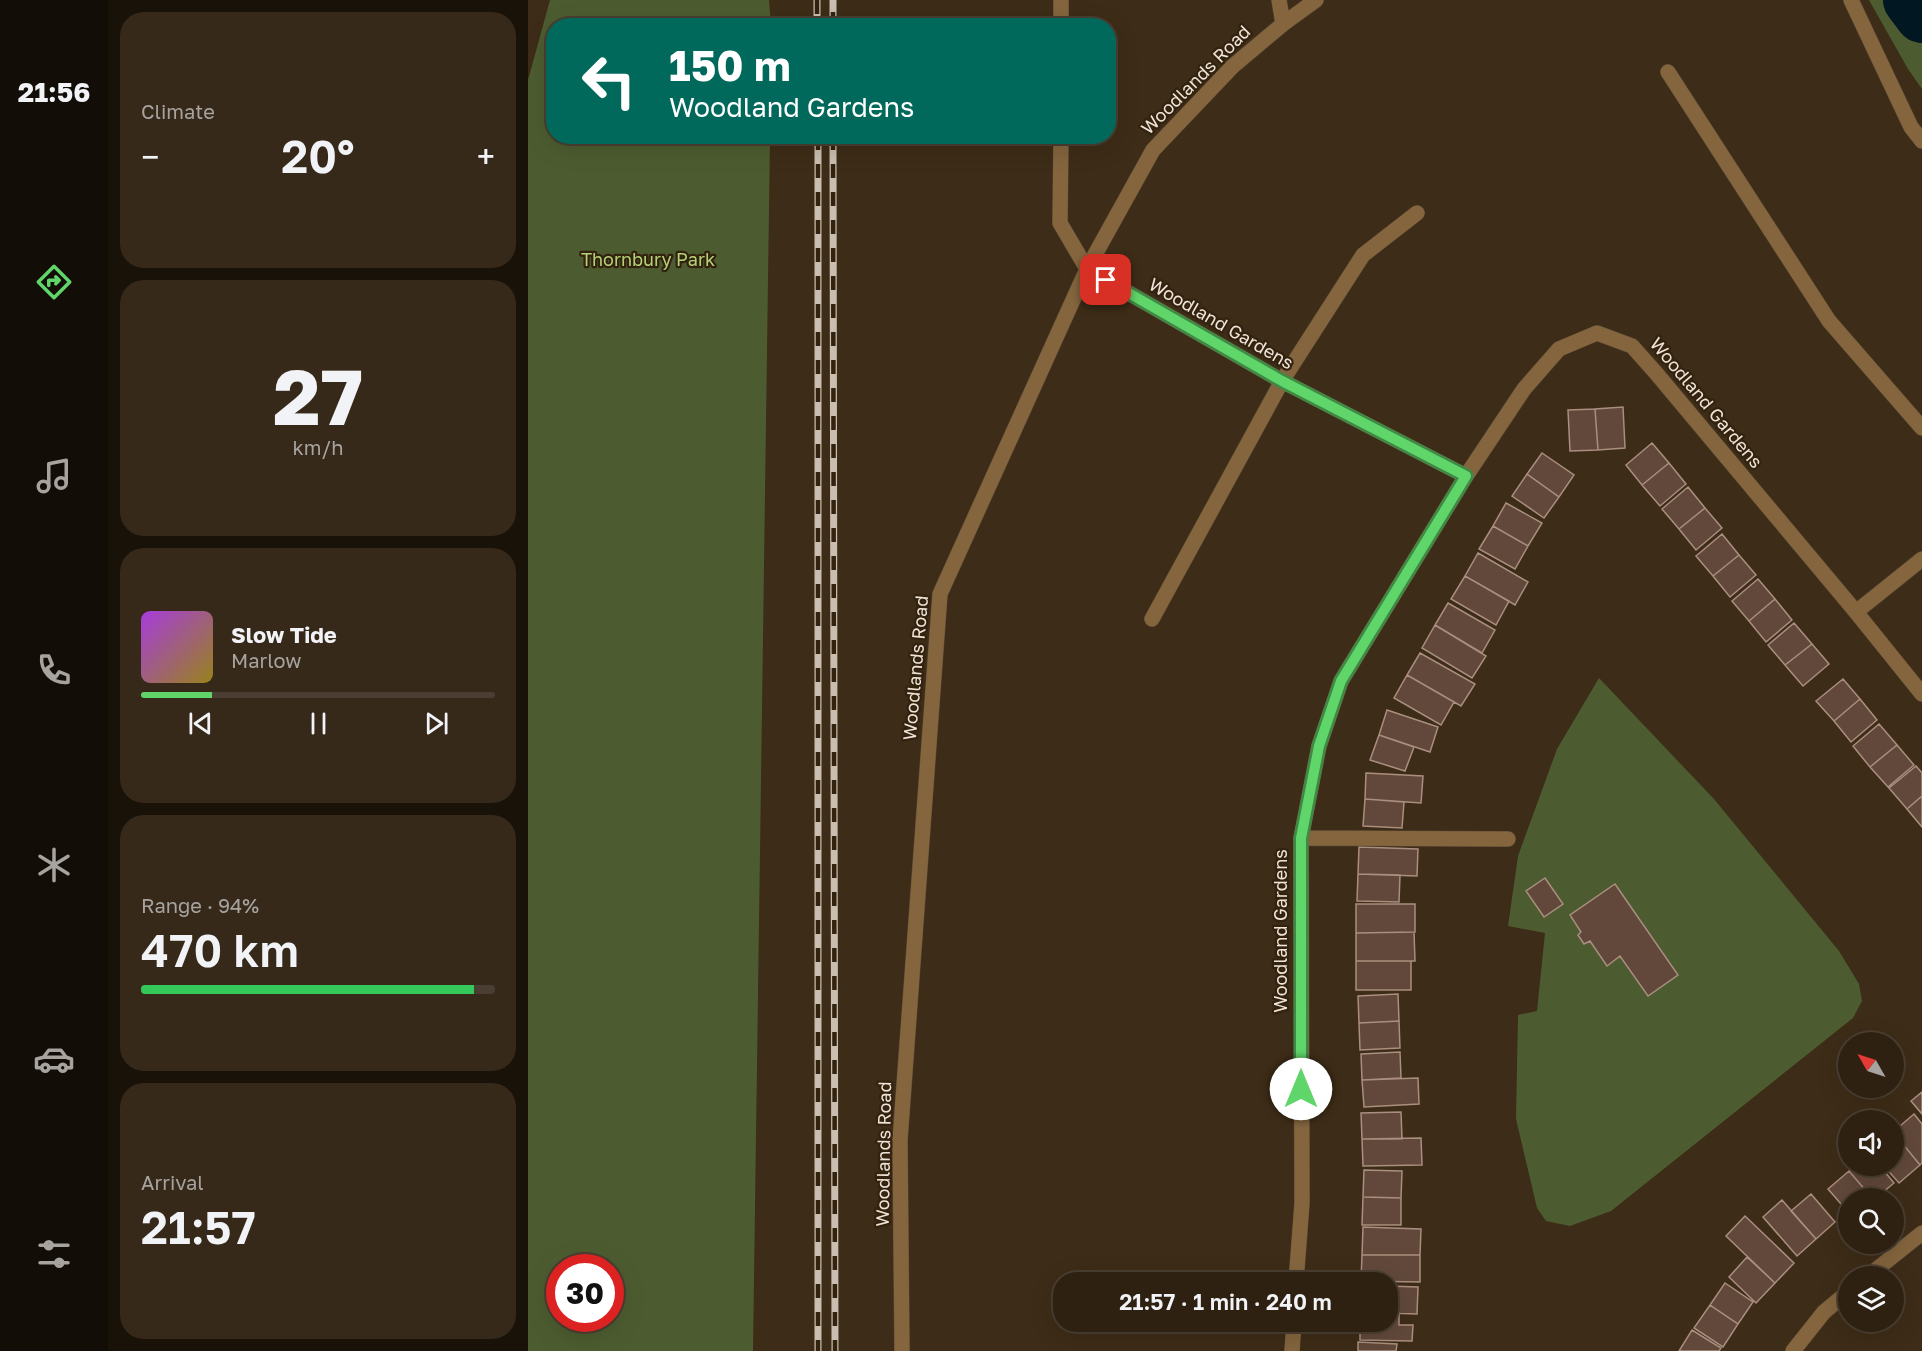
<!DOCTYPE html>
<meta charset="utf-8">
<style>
body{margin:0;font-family:"Golos Text",sans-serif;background:#36291a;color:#f1f3f6;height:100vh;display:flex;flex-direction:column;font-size:22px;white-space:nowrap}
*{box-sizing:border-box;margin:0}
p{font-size:20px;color:#a7a39f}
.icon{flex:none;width:33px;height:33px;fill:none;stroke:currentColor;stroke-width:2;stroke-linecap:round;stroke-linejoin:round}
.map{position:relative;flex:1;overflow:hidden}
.details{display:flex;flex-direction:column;gap:12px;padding:12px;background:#191209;width:420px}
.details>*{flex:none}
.hud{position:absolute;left:18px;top:18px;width:570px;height:126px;border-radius:24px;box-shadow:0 6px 24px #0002,0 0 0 2px #493e31;background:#00695c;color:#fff;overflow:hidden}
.needle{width:39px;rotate:309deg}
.buttons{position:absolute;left:1310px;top:1032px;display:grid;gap:12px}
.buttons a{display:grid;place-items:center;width:66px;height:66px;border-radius:50%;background:#2e2111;box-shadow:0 6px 24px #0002,0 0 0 2px #493e31;font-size:30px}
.speed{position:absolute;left:18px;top:1254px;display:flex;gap:12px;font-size:30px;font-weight:700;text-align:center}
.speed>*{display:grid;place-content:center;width:78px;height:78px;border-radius:50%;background:#2e2111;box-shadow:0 6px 24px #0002,0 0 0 2px #493e31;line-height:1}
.speed .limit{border:9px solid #d22;background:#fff;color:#111}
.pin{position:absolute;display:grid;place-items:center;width:51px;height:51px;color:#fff;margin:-26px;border-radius:12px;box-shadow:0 3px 9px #0006}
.me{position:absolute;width:66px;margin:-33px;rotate:0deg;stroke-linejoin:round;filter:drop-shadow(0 0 4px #0008)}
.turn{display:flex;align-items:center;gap:21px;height:126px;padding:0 24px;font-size:27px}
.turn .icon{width:78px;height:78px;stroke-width:2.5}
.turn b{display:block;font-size:42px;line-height:51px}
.big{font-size:45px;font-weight:600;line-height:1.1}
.details .card{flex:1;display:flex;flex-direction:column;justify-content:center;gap:9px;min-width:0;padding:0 21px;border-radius:24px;background:#36291a}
.details .dial{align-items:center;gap:0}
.dial b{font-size:78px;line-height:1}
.song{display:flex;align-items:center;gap:18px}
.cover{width:72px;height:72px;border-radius:9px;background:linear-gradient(135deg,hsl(280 70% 55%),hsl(50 70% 35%))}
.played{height:6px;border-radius:3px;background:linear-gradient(90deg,#60d56a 20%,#493e31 20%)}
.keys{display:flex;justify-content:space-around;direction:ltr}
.heat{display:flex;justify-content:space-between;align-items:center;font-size:33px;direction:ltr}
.charge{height:9px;border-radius:4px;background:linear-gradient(90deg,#34c759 94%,#493e31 0)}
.trip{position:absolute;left:525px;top:1272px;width:345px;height:60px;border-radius:24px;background:#2e2111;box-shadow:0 6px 24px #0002,0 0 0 2px #493e31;font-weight:600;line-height:60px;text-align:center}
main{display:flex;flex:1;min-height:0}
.menu{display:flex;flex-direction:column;width:108px;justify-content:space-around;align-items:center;background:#120d07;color:#a7a39f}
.menu .icon{width:42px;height:42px}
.menu .active{color:#60d56a}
.menu b{font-size:27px;color:#f1f3f6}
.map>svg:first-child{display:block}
.green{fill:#4d5c30;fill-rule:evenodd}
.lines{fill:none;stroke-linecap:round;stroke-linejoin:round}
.river{stroke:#011721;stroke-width:54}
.building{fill:#61483a;stroke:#aa8e7f;stroke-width:1.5}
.minor-casing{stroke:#594936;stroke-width:16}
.minor{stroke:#84653e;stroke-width:15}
.rail-casing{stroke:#cabeb0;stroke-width:7}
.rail{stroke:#32220e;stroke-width:4.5;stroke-dasharray:14;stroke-linecap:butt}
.route-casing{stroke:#3e8a45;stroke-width:15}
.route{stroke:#60d56a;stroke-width:10}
.labels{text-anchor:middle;stroke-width:4.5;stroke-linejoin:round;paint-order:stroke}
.street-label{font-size:18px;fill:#eee3d7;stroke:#32220e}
.park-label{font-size:18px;fill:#b3d278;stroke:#32220e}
</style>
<main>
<nav class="menu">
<b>21:56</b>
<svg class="icon active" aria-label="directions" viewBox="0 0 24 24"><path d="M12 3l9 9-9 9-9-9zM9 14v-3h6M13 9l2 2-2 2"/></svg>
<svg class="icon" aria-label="music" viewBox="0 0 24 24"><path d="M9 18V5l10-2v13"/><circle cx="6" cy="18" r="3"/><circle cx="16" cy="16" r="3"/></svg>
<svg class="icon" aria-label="phone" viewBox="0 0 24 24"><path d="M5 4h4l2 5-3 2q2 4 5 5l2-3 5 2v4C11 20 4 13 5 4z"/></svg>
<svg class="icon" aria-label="climate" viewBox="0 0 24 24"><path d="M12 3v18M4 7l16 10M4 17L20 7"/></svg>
<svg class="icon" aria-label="car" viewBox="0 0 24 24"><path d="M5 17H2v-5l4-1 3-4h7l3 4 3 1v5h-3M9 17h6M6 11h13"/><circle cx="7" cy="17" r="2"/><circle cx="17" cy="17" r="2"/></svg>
<svg class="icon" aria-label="filters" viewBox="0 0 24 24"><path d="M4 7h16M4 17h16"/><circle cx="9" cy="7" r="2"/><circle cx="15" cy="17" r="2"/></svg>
</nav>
<section class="details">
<div class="card"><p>Climate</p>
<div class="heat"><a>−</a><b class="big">20°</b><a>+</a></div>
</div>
<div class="card dial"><b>27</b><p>km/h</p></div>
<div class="card">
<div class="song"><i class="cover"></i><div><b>Slow Tide</b><p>Marlow</p></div></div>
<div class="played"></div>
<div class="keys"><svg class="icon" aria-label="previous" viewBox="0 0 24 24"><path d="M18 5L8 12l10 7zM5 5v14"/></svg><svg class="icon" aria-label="pause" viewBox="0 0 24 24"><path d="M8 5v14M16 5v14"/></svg><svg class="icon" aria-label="next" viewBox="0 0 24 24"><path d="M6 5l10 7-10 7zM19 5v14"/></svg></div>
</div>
<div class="card"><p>Range · 94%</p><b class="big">470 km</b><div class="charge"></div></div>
<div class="card"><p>Arrival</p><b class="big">21:57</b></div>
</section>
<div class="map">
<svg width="1394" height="1351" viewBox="0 0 1394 1351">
<rect width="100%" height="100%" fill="#3d2c17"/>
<!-- green -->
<path class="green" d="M 22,0 L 241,0 L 243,25 L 26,26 L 26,136 L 242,137 L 225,1351 L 0,1351 L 0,80 ZM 32,1268 L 82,1268 L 82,1318 L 32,1318 Z
M 1341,0 L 1368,0 L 1394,35 L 1394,89 L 1380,69 Z
M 1071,678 L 1186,799 L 1311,951 L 1331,984 L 1334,1001 L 1325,1018 L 1083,1211 L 1042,1226 L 1018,1221 L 1009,1208 L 988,1119 L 990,1015 L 1009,1011 L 1017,933 L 980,926 L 990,856 L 1029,749 Z"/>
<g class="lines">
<!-- river -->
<path class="river" d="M 1382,0 L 1394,16"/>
</g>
<!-- building -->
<path class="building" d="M 1095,407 L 1097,448 L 1070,450 L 1067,409 Z
M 1067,409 L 1070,450 L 1042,451 L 1040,410 Z
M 1124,443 L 1141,463 L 1114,485 L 1098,465 Z
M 1014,453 L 1046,475 L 1031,497 L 999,474 Z
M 1141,463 L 1158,484 L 1132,506 L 1114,485 Z
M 999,474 L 1031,497 L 1016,518 L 984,496 Z
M 1160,487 L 1177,508 L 1151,529 L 1134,509 Z
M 978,503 L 1014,523 L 1000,546 L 965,526 Z
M 1177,508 L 1194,528 L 1168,550 L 1151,529 Z
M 965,526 L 1000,546 L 987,569 L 951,549 Z
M 1194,534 L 1211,555 L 1185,576 L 1168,556 Z
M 950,553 L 1000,582 L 987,605 L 937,576 Z
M 1211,555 L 1228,575 L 1202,597 L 1185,576 Z
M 937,576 L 981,601 L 968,625 L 923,599 Z
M 1230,579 L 1247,599 L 1221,621 L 1204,601 Z
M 1247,599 L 1264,620 L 1238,642 L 1221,621 Z
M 920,603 L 967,630 L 954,653 L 907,625 Z
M 1266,623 L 1284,644 L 1257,665 L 1240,645 Z
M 907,625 L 958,656 L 944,678 L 894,648 Z
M 1284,644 L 1301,664 L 1275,686 L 1257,665 Z
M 892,653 L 947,684 L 933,706 L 879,675 Z
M 879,675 L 926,702 L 913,725 L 866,698 Z
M 1315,679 L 1332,699 L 1306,721 L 1288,701 Z
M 1332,699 L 1349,720 L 1323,742 L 1306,721 Z
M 859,710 L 910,727 L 902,752 L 851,735 Z
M 1351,724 L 1369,745 L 1342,767 L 1325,746 Z
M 851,735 L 886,747 L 877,771 L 842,760 Z
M 1369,745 L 1386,765 L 1360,787 L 1342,767 Z
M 1388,766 L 1394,773 L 1394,796 L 1379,809 L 1361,788 Z
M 838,773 L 895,776 L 893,803 L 837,799 Z
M 1394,796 L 1394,827 L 1379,809 Z
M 837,799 L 876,802 L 874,828 L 835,826 Z
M 831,847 L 890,849 L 889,876 L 830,874 Z
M 830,874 L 872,875 L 871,902 L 829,901 Z
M 1017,878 L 1035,904 L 1016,917 L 998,891 Z
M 1087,884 L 1150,975 L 1120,996 L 1092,956 L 1079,966 L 1062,941 L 1056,944 L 1050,935 L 1053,932 L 1042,915 Z
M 828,904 L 887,904 L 887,932 L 828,933 Z
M 886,932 L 887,961 L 828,961 L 828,933 Z
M 828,961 L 883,961 L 883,990 L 828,990 Z
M 870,994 L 871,1021 L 831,1023 L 830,996 Z
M 871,1021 L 872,1048 L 832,1050 L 831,1023 Z
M 872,1052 L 873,1078 L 834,1080 L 833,1054 Z
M 890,1078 L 891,1104 L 836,1107 L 834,1080 Z
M 1394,1092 L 1394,1114 L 1383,1101 Z
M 873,1112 L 874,1139 L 834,1139 L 833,1113 Z
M 1386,1114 L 1394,1124 L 1394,1163 L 1392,1165 L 1365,1132 Z
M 1365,1132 L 1392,1165 L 1371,1183 L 1356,1166 L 1365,1166 Z
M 893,1138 L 894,1165 L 835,1166 L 834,1139 Z
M 1327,1166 L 1352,1166 L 1366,1183 L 1348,1198 L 1344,1198 L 1321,1171 Z
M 836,1170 L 874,1171 L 873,1198 L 835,1197 Z
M 1321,1171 L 1344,1198 L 1320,1198 L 1320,1212 L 1300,1189 Z
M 1283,1194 L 1307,1222 L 1288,1239 L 1263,1211 Z
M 835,1197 L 873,1198 L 873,1225 L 834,1225 Z
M 1254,1200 L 1288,1239 L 1269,1256 L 1235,1217 Z
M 1217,1216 L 1266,1263 L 1247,1283 L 1198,1236 Z
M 835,1227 L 893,1229 L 892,1255 L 834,1255 Z
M 834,1255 L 892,1255 L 892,1282 L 833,1281 Z
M 1219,1257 L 1247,1283 L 1228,1303 L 1201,1277 Z
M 1197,1283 L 1225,1302 L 1210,1324 L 1182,1305 Z
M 860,1286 L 890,1287 L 889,1314 L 860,1313 Z
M 1182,1305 L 1210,1324 L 1195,1347 L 1166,1328 Z
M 860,1313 L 871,1313 L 871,1325 L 885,1325 L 884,1341 L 832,1340 L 832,1322 L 860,1322 Z
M 1164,1330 L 1193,1348 L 1191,1351 L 1151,1351 Z
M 830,1342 L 869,1344 L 868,1351 L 830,1351 Z"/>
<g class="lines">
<defs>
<path id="minor" d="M 751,0 L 755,24
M 1323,0 L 1383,127 L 1394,141
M 533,26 L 533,0
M 1140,72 L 1301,321 L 1394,428
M 533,136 L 532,223 L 559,269 L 754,381 L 938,476 L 996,389 L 1031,349 L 1069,333 L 1104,346 L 1128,373 L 1328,612
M 1394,559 L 1328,612 L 1394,694
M 624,619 L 754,381 L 835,255 L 889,213
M 773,838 L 980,839
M 1340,1276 L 1394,1233
M 768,1282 L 774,1203 L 773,838 L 791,746 L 813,681 L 938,476
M 374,1351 L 372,1140 L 412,594 L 559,269 L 625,150 L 705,66 L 755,24 L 788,0
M 764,1351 L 766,1322
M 1265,1351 L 1296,1312 L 1320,1292"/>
</defs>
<!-- minor casing -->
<use href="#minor" class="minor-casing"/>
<!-- minor -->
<use href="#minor" class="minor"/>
<defs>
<path id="rail" d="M 289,0 L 289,26
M 305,26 L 305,0
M 290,136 L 290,1351
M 305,136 L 307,1351"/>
</defs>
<!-- rail casing -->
<use href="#rail" class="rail-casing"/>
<!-- rail -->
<use href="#rail" class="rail"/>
</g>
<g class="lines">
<defs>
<path id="route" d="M 578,280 L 754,381 L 938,476 L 813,681 L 791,746 L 773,838 L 773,1089"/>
</defs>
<!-- route casing -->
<use href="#route" class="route-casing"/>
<!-- route -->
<use href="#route" class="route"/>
</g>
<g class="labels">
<!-- street labels -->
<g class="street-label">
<text transform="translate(668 80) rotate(-45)" y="6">Woodlands Road</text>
<text transform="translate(693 324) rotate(30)" y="6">Woodland Gardens</text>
<text transform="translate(1178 403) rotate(50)" y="6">Woodland Gardens</text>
<text transform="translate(388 668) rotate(-85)" y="6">Woodlands Road</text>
<text transform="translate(753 931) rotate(-90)" y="6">Woodland Gardens</text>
<text transform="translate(356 1154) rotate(-89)" y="6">Woodlands Road</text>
</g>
<!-- park labels -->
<g class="park-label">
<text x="120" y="266">Thornbury Park</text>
</g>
</g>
</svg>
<div class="buttons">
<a><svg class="needle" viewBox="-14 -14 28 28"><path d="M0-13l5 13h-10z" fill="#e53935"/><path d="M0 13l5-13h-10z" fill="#a7a39f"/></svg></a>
<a><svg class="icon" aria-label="sound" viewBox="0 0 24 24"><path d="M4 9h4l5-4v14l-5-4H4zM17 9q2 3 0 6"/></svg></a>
<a><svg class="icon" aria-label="search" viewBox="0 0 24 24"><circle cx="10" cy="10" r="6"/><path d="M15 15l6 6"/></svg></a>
<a><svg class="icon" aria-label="layers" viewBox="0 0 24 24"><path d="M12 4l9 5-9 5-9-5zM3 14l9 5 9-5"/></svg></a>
</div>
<div class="speed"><div class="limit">30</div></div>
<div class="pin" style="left:578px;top:280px;background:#d93025"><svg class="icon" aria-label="arrive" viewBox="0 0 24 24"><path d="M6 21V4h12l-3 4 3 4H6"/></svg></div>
<svg class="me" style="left:773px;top:1089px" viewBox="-20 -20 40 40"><circle r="19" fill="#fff"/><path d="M0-13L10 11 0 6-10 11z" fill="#60d56a"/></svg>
<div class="trip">21:57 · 1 min · 240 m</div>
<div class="hud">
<div class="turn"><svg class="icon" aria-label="left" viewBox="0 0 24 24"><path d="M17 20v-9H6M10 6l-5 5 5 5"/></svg><div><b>150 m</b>Woodland Gardens</div></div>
</div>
</div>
</main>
